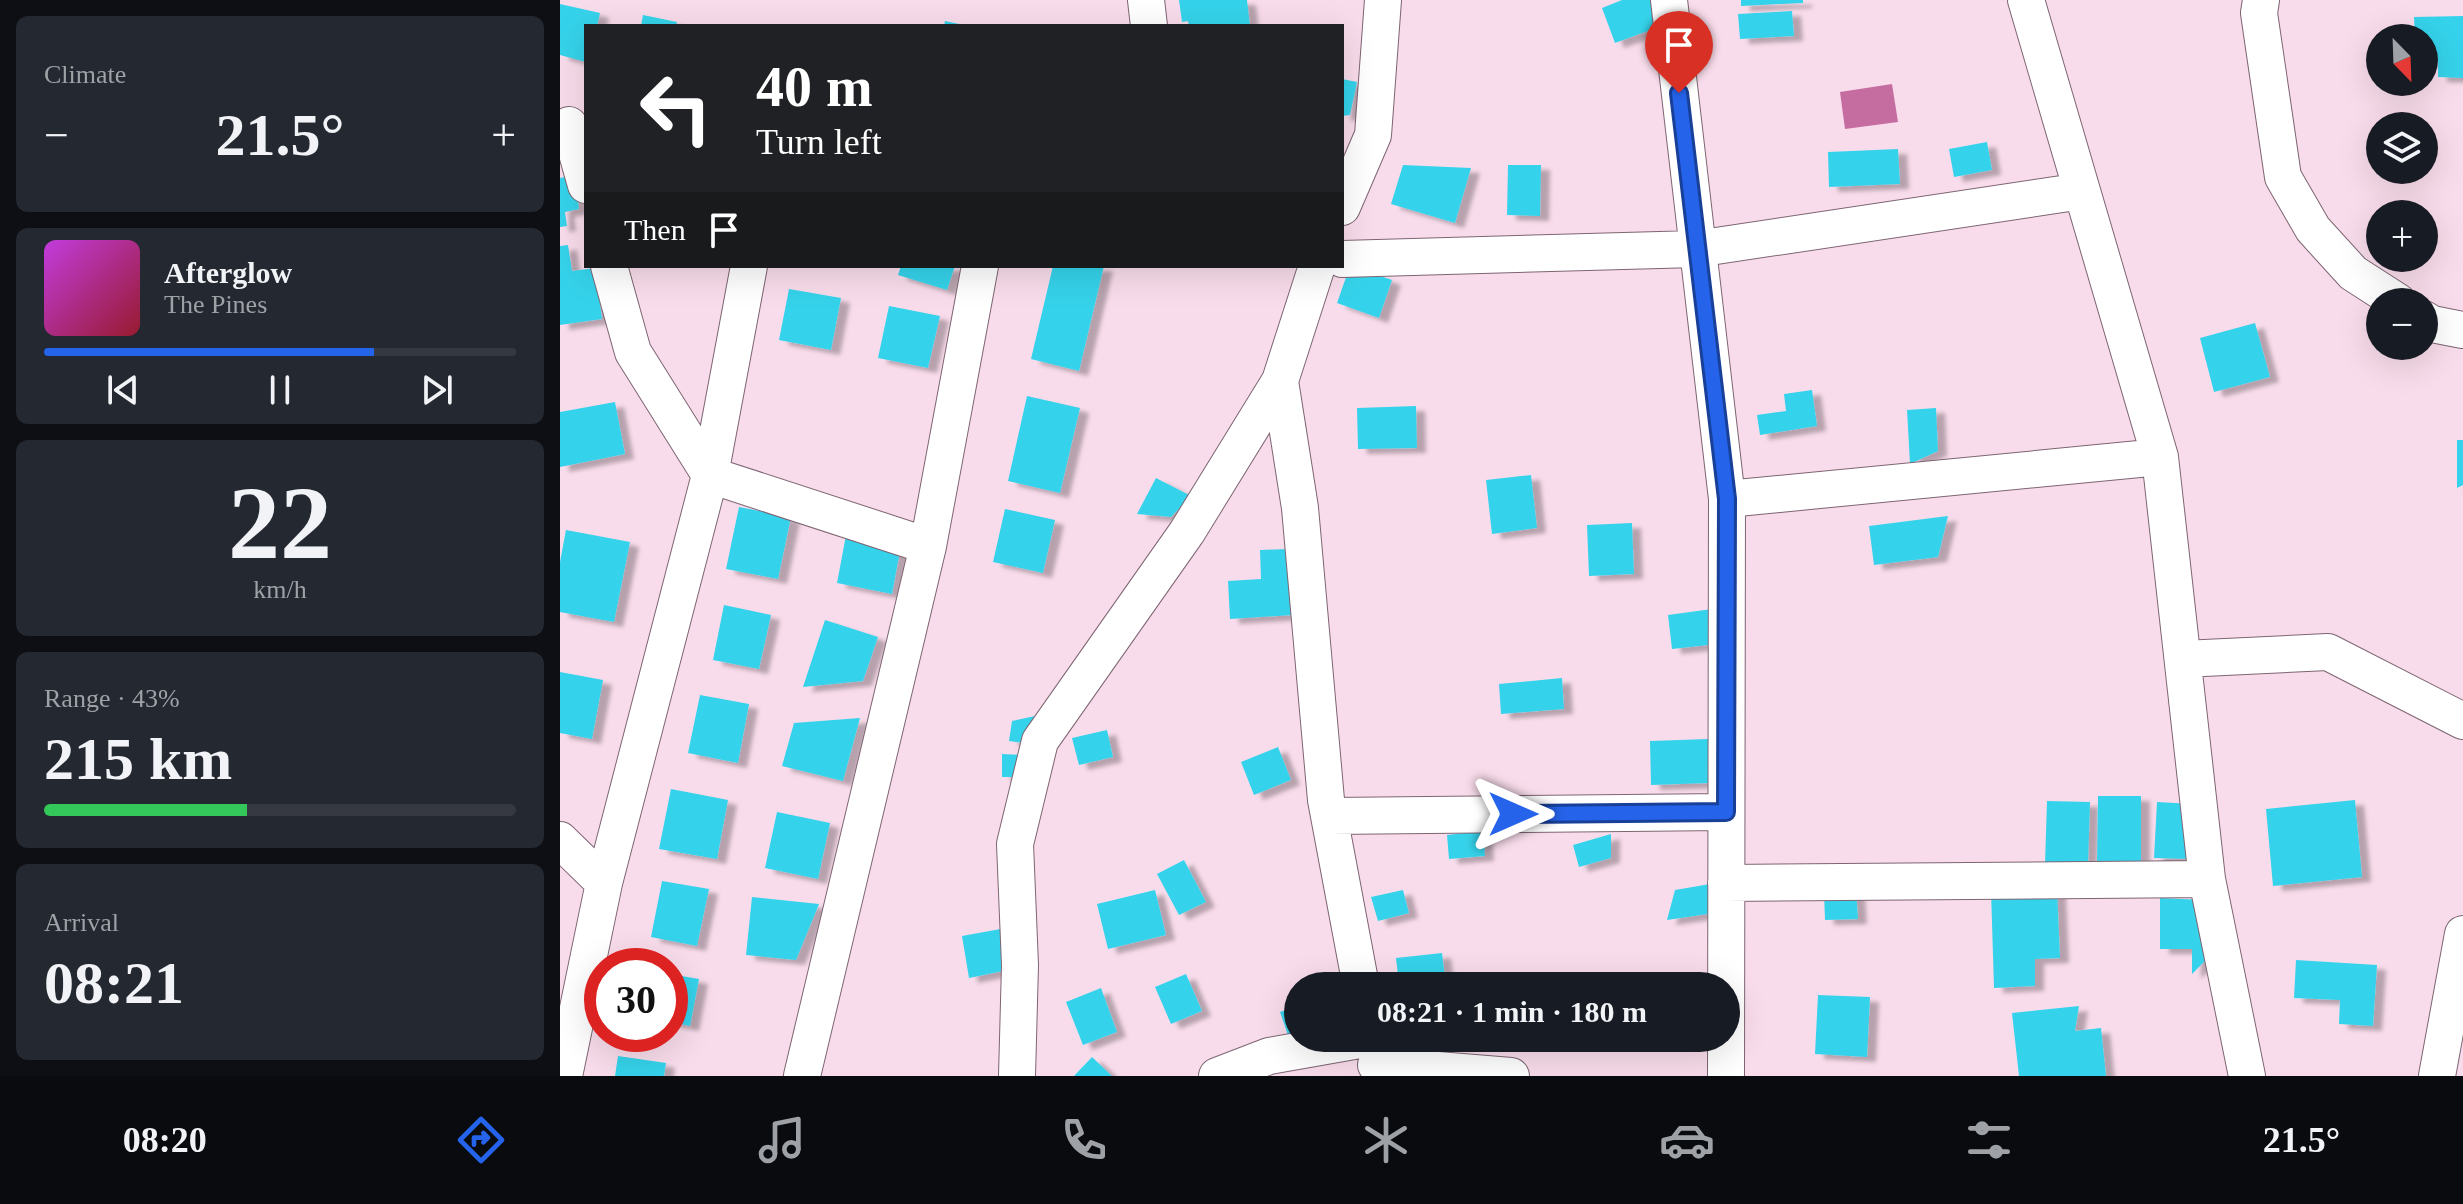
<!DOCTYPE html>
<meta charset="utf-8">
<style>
body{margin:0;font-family:Georgia,serif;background:#242831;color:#f1f3f6;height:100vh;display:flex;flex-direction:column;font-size:30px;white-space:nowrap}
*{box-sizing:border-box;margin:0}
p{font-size:26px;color:#9ea1a6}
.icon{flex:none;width:44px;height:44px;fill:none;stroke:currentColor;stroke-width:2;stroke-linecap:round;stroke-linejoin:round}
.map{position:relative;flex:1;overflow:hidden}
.drawer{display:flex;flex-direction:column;gap:16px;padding:16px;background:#0d0f14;width:560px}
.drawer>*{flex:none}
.top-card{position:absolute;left:24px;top:24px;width:760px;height:244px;border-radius:0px;box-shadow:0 8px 32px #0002;background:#202124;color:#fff;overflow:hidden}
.needle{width:52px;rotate:157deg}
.fabs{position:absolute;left:1806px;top:24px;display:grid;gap:16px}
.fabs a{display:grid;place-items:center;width:72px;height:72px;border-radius:50%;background:#171b24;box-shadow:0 8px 32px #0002;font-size:40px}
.speed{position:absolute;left:24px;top:948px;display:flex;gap:16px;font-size:40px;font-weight:700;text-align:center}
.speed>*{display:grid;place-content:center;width:104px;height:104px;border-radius:50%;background:#171b24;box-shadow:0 8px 32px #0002;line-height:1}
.speed .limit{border:12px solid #d22;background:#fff;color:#111}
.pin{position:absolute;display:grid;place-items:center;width:68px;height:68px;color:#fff;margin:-82px -34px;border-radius:50% 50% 50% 0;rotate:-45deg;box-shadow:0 0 8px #0007}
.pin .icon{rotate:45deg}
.me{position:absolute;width:88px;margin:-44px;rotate:90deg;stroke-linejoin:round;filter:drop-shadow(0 0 6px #0008)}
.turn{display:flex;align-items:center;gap:28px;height:168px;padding:0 40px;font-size:36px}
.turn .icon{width:104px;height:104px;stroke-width:2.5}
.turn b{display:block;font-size:56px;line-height:68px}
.then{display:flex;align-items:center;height:76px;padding:0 40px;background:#0003;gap:16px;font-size:30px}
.big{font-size:60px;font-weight:800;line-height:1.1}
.drawer .widget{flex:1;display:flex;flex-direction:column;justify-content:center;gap:12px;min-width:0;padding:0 28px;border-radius:12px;background:#242831}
.drawer .dial{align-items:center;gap:0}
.dial b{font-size:104px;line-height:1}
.song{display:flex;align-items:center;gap:24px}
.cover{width:96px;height:96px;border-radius:12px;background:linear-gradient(135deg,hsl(290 70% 55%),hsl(350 70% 35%))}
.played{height:8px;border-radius:4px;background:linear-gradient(90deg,#2563eb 70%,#363941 70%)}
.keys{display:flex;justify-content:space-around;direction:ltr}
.heat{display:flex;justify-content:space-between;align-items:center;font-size:44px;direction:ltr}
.charge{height:12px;border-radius:6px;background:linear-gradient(90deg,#34c759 43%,#363941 0)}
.trip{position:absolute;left:724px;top:972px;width:456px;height:80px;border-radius:40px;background:#171b24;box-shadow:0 8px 32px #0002;font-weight:800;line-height:80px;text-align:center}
.tabs{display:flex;height:128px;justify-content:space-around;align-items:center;background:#090b0e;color:#9ea1a6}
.tabs .icon{width:56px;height:56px}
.tabs .current{color:#2563eb}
.tabs b{font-size:36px;color:#f1f3f6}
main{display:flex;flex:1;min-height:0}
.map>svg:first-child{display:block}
.water{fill:#c56da1}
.building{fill:#35d3eb;filter:url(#shadow)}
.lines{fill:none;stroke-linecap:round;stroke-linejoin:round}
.minor-casing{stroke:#7d6572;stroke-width:38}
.minor{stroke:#fff;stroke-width:36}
.route-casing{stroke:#184099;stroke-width:20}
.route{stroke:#2563eb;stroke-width:14}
</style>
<main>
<section class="drawer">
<div class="widget"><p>Climate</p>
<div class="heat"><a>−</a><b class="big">21.5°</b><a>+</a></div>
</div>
<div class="widget">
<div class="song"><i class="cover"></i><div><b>Afterglow</b><p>The Pines</p></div></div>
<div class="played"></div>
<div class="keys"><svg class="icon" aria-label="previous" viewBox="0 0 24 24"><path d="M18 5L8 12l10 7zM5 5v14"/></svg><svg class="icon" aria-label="pause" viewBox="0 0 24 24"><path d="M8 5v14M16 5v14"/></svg><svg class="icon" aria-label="next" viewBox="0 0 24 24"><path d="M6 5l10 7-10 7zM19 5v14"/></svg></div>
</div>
<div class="widget dial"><b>22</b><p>km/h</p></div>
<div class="widget"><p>Range · 43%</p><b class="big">215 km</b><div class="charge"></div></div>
<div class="widget"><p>Arrival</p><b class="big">08:21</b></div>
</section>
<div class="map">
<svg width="1903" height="1076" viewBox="0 0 1903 1076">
<defs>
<filter id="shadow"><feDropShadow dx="9" dy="5" stdDeviation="2" flood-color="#0004"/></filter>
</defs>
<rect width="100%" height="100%" fill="#f9dceb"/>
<!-- water -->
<path class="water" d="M 1332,84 L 1338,122 L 1285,129 L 1280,92 Z"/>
<!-- building -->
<path class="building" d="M 619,0 L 687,0 L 690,26 L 629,26 L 628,21 L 680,13 L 622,22 Z
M 1062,0 L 1095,0 L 1104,25 L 1055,43 L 1042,8 Z
M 1181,0 L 1243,0 L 1243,3 L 1181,6 Z
M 0,4 L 40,13 L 37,26 L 26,26 L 26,62 L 0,55 Z
M 1232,11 L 1234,36 L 1180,39 L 1178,14 Z
M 83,15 L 117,22 L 116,26 L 81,26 Z
M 1903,16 L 1903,78 L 1878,77 L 1878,60 L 1870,41 L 1855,38 L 1854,17 Z
M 385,21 L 404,25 L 404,26 L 384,26 Z
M 782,79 L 797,82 L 790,115 L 782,116 Z
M 1427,142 L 1432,170 L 1394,177 L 1389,149 Z
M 1338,149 L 1340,184 L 1269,187 L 1268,152 Z
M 843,165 L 911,168 L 895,223 L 831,204 Z
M 948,165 L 981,165 L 980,216 L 947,215 Z
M 14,175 L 19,209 L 5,212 L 7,226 L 0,227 L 0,178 Z
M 8,245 L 12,271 L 35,268 L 42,319 L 0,325 L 0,246 Z
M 341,266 L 395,266 L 387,290 L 338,275 Z
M 493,266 L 544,266 L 519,371 L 471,359 Z
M 790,266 L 832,280 L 819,318 L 777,303 Z
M 229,289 L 281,298 L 271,350 L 219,340 Z
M 329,306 L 380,316 L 368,368 L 318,358 Z
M 1695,323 L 1710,377 L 1654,392 L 1640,338 Z
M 1252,390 L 1257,426 L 1200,435 L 1197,415 L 1226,411 L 1224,394 Z
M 467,396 L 520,408 L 500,493 L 448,481 Z
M 55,402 L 65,454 L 0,467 L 0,412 Z
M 856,406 L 857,448 L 798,449 L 797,408 Z
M 1376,408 L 1378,451 L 1350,464 L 1347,410 Z
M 1897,440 L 1903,440 L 1903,485 L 1897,488 Z
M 971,475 L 977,528 L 932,534 L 926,480 Z
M 596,478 L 631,496 L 611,517 L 577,514 Z
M 179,507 L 231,517 L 218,579 L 166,569 Z
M 445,509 L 495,520 L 483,573 L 433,562 Z
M 1388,516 L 1378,557 L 1314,565 L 1309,526 Z
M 1072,523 L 1074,574 L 1029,576 L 1027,525 Z
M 6,530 L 70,542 L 54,622 L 0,612 L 0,562 Z
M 287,530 L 342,540 L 332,594 L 277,583 Z
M 729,549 L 733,615 L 670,619 L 668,581 L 701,579 L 700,550 Z
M 164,605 L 211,615 L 199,669 L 153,660 Z
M 1152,609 L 1148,645 L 1112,649 L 1108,615 Z
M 265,620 L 318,637 L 303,681 L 243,687 Z
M 0,672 L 43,680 L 32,739 L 0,733 Z
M 1002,678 L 1004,709 L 941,714 L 939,684 Z
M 140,695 L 189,704 L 178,763 L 128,753 Z
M 475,716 L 470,744 L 449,741 L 452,721 Z
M 300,718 L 283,781 L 222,766 L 234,723 Z
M 547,730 L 553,757 L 519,765 L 512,738 Z
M 1148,739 L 1149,783 L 1091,785 L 1090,741 Z
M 718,747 L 731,780 L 694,795 L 681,762 Z
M 442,754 L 463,755 L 462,777 L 442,777 Z
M 111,789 L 168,800 L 157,859 L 99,849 Z
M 1538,796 L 1581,796 L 1581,861 L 1537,862 Z
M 1795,800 L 1802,877 L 1713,886 L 1706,809 Z
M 1487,801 L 1530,802 L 1528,865 L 1485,864 Z
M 1597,802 L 1633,804 L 1631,859 L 1594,858 Z
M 217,812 L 270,823 L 258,879 L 205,868 Z
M 923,831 L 925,856 L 889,859 L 887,835 Z
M 1051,834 L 1051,858 L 1019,867 L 1013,845 Z
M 624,860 L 646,902 L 619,915 L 597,874 Z
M 102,881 L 149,889 L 137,946 L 91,937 Z
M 1156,883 L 1161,912 L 1107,920 L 1115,890 Z
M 1497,889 L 1500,958 L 1475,959 L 1475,986 L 1434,988 L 1431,891 Z
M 595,890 L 606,935 L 548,949 L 537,904 Z
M 843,890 L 849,913 L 818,921 L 811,897 Z
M 1296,891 L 1298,919 L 1265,920 L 1264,893 Z
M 192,897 L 259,904 L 236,960 L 186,955 Z
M 1600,898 L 1644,900 L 1652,954 L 1632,974 L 1632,949 L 1600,949 Z
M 446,928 L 453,969 L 409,978 L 402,936 Z
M 882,953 L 886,986 L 820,986 L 819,978 L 838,975 L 836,958 Z
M 1736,960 L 1817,965 L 1813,1026 L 1779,1024 L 1780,1000 L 1734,998 Z
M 110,974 L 139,979 L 130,1026 L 110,1022 Z
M 626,974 L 642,1011 L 611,1024 L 595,987 Z
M 541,988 L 557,1032 L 523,1045 L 506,1002 Z
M 1258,995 L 1310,997 L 1307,1057 L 1255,1054 Z
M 738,1006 L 738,1035 L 729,1038 L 720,1012 Z
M 1519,1006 L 1515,1031 L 1541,1028 L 1546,1076 L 1459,1076 L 1452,1013 Z
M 58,1056 L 106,1063 L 104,1076 L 55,1076 Z
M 532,1057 L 552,1076 L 514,1076 Z"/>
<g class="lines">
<defs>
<path id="minor" d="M 586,0 L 589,26
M 1109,0 L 1167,499 L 1166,1076
M 1466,0 L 1600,457 L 1647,879 L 1687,1076
M 1701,0 L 1699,13 L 1723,177 L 1753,229 L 1793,273 L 1838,302
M 9,125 L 26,185
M 782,207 L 813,135 L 823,0
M 782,259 L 1136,249 L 1522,191
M 49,266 L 73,352 L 150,475 L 368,546
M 757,266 L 720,381 L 740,508 L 766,800 L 801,986
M 1864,319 L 1872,324 L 1903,330
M 1167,499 L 1600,457
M 1623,659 L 1768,652 L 1903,721
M 770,816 L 1166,812
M 0,840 L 44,883
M 1166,883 L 1647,879
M 816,1065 L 951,1076
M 4,1076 L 44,883 L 150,475 L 189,266
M 242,1076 L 368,546 L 420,266
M 457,1076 L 460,965 L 455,844 L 480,741 L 627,532 L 720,381
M 657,1076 L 709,1056 L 811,1038
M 1877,1076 L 1903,934"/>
</defs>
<!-- minor casing -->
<use href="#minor" class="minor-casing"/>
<!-- minor -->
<use href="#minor" class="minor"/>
</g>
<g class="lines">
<defs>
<path id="route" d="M 953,814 L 1166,812 L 1167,499 L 1119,93"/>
</defs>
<!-- route casing -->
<use href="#route" class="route-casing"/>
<!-- route -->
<use href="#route" class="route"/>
</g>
</svg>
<div class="fabs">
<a><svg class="needle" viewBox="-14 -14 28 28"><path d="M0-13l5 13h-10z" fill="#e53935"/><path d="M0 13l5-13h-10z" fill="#9ea1a6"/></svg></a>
<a><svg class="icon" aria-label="layers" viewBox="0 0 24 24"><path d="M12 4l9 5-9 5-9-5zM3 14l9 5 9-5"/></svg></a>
<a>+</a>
<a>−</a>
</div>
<div class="speed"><div class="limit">30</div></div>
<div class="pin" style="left:1119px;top:93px;background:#d93025"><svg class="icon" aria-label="arrive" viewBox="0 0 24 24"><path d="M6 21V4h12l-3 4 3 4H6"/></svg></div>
<svg class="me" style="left:953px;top:814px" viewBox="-20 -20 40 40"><path d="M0-17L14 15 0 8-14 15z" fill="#2563eb" stroke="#fff" stroke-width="4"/></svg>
<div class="trip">08:21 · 1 min · 180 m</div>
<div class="top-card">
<div class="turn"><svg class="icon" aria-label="left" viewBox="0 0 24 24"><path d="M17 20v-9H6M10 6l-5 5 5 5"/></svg><div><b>40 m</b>Turn left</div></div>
<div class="then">Then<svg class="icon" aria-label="arrive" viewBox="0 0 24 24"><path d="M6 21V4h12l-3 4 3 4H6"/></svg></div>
</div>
</div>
</main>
<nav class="tabs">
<b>08:20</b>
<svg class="icon current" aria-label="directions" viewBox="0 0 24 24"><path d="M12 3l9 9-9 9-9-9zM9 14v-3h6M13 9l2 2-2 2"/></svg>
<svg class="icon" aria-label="music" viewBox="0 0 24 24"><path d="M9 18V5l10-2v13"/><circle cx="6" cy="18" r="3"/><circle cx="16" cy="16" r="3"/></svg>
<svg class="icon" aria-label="phone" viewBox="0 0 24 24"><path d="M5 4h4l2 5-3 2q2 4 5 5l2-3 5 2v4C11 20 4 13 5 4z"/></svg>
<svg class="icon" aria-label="climate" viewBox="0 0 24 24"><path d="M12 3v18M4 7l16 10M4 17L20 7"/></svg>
<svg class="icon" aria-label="car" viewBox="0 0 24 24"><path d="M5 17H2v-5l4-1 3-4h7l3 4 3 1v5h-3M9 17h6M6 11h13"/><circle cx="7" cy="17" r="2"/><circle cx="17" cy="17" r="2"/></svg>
<svg class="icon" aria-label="filters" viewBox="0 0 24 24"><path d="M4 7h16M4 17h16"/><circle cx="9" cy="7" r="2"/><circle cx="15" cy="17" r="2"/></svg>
<b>21.5°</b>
</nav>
